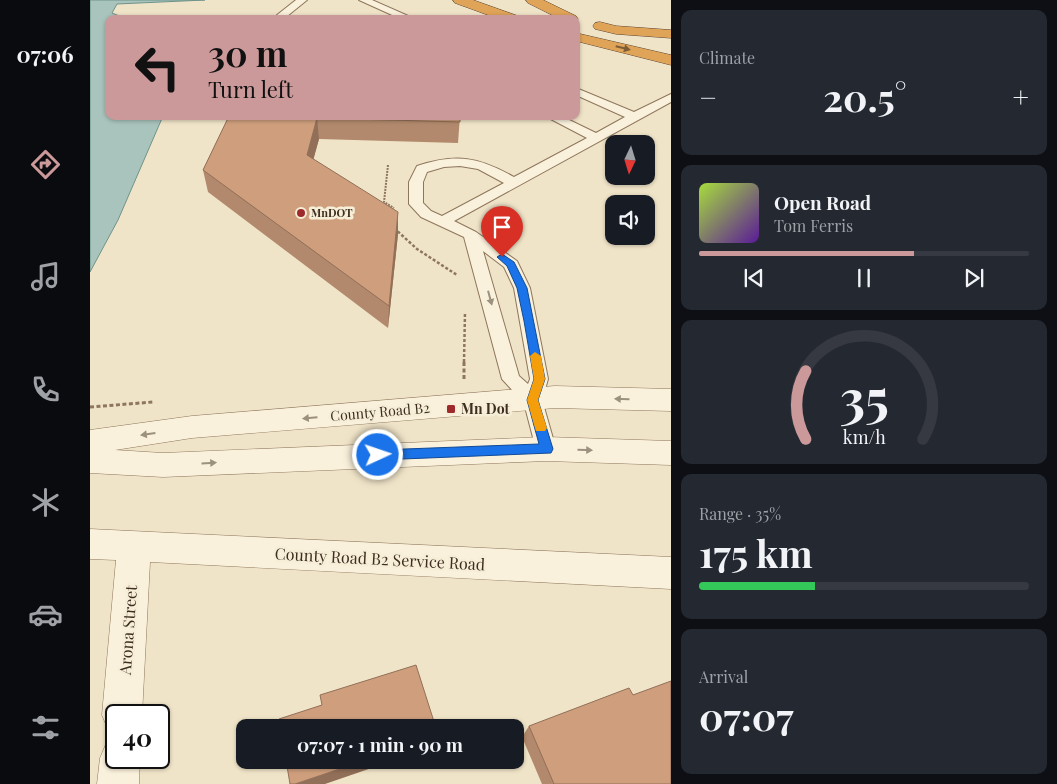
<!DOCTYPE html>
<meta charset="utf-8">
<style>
body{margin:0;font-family:"Playfair Display",serif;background:#242831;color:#f1f3f6;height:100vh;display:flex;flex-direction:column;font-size:19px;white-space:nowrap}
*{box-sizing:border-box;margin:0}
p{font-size:16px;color:#9ea1a6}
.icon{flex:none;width:28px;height:28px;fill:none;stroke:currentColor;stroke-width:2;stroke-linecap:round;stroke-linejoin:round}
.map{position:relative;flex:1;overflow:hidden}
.sheet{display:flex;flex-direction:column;gap:10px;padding:10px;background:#0d0f14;width:386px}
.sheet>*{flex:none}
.banner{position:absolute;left:15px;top:15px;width:475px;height:105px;border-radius:10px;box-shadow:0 1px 4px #0004;background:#cc999b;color:#111;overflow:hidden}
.needle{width:32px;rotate:184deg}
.controls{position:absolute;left:515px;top:135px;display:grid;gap:10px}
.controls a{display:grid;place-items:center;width:50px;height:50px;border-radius:10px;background:#171b24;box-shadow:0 1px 4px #0004;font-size:25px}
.speed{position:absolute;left:15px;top:704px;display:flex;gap:10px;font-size:25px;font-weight:700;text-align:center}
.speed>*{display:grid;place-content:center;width:65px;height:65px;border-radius:50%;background:#171b24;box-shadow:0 1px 4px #0004;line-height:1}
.speed .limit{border:2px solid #111;border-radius:8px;background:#fff;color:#111}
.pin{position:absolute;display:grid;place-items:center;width:42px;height:42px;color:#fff;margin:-51px -21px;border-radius:50% 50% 50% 0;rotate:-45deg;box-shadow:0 0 5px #0007}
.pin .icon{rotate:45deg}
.me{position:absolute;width:55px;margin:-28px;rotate:87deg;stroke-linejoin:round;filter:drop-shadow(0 0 4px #0008)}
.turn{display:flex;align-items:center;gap:18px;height:105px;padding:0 20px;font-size:22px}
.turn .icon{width:65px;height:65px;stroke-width:2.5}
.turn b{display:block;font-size:35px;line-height:42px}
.big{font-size:38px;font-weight:700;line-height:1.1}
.sheet .widget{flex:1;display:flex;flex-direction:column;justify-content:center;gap:8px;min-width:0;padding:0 18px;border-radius:10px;background:#242831}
.sheet .dial{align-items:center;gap:0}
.dial svg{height:130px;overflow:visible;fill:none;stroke:#363941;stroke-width:7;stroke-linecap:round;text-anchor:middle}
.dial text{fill:#f1f3f6;stroke:none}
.song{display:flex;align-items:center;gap:15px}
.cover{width:60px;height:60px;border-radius:8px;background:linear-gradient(135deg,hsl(80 70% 55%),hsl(270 70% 35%))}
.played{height:5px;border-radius:2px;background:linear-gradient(90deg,#cc999b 65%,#363941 65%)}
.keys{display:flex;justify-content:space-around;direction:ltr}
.heat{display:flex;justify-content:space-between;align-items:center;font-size:28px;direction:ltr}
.charge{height:8px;border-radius:4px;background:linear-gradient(90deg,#34c759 35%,#363941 0)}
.trip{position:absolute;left:146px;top:719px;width:288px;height:50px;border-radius:10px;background:#171b24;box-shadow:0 1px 4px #0004;font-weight:700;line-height:50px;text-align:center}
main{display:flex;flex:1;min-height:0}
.tabs{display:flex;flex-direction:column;width:90px;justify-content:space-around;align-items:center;background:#090b0e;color:#9ea1a6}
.tabs .icon{width:35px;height:35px}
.tabs .active{color:#cc999b}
.tabs b{font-size:22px;color:#f1f3f6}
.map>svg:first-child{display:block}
.water{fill:#a9c4bc;stroke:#6f938a}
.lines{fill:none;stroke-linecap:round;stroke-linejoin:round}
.service-casing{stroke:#8d765c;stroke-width:2}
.minor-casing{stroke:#8d765c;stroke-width:1}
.tertiary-casing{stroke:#8d765c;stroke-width:1}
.motorway-casing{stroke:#5b4430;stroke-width:1}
.path-far2{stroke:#8d765c;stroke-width:2;stroke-dasharray:2 1;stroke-linecap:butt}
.path-far1{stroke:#8d765c;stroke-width:2.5;stroke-dasharray:3 2;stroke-linecap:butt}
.path{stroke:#8d765c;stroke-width:3;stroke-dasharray:4 2.5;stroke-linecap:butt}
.service{fill:#faf1dc;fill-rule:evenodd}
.minor{fill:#faf1dc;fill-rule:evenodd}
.tertiary{fill:#faf1dc;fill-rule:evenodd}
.motorway{fill:#e0a458;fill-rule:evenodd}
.wall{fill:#b2896c}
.shaded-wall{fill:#916f58}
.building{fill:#cf9f7d;stroke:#916f58}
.oneway{fill:#7e5d36}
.oneway2{fill:#9c907e}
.route{fill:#1a73e8;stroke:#114b97}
.slow{fill:#f59e0b}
.poi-dot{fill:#9e2a2b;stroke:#f7eed8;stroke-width:2}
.labels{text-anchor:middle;stroke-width:5;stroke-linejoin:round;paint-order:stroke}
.far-poi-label{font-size:11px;font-weight:bold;fill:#3d2e20;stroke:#f7eed8;text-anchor:start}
.poi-label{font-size:14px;font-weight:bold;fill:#3d2e20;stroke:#f7eed8;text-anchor:start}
.street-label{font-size:14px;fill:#3d2e20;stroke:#f7eed8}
.near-street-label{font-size:16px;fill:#3d2e20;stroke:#f7eed8}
</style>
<main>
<nav class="tabs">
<b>07:06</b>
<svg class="icon active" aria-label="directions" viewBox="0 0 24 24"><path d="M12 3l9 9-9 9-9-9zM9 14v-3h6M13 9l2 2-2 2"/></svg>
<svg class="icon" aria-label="music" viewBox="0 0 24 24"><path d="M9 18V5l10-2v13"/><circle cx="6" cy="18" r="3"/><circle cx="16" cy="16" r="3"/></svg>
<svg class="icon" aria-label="phone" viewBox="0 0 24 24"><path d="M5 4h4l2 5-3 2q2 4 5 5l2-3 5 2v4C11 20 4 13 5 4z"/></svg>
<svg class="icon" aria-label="climate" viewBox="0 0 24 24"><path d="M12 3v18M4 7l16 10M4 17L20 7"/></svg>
<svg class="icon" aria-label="car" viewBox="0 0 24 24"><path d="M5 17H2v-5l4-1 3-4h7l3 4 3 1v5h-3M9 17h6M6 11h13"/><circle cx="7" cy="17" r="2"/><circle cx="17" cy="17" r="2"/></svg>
<svg class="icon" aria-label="filters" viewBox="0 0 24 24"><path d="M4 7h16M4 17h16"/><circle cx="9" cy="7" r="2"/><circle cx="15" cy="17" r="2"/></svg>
</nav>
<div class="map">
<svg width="581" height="784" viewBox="0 0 581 784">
<rect width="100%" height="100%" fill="#f0e4c8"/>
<!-- water -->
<path class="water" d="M 0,0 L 115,0 L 27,4 L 22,13 L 37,19 L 19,19 L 19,116 L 73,116 L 28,220 L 0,272 Z"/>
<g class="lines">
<defs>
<path id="service" d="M 206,0 L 217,0 L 196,17 L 198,19 L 186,19 L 187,15 Z
M 269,0 L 282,0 L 325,19 L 311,19 Z
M 486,88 L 544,112 L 581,94 L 581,102 L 364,221 L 386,232 L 427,261 L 440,288 L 458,379 L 452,400 L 466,449 L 463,455 L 456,457 L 449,455 L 446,449 L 434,403 L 412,379 L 374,237 L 331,217 L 319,204 L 319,182 L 327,166 C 366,153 389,157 424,177 L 497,138 L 455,116 L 471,116 L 506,133 L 535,117 L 486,95 ZM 370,166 L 388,169 L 414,183 L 352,216 L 341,211 L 333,203 L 333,182 L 337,172 L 354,167 ZM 393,251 L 414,267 L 424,288 L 440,379 L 438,384 L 429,376 Z"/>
<path id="minor" d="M 0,529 L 581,557 L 581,589 L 60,562 L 52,715 L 26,715 L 26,732 L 18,729 L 12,715 L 26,560 L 0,559 Z
M 26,739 L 26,758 L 50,758 L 49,784 L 7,784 L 10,758 L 16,744 Z"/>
<path id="tertiary" d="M 465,386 L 581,389 L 581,411 L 465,408 L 102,438 L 25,450 L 73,453 L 456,437 L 581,441 L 581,465 L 456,461 L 73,477 L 0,473 L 0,430 L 102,416 Z"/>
<path id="motorway" d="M 363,0 L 383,0 L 428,16 L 430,19 L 409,19 L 365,3 Z
M 436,0 L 453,0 L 486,16 L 488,19 L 486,22 L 486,19 L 470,19 L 438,3 Z
M 510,22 L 526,26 L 581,30 L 581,38 L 526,34 L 505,29 L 503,26 L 505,23 Z
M 486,33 L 581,55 L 581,65 L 486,41 Z"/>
</defs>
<!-- service casing -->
<use href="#service" class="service-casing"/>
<!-- minor casing -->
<use href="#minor" class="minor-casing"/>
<!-- tertiary casing -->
<use href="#tertiary" class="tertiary-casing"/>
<!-- motorway casing -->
<use href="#motorway" class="motorway-casing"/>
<!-- path-far2 -->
<path class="path-far2" d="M 298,165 L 294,202 L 304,208"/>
<!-- path-far1 -->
<path class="path-far1" d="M 304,228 L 327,249 L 367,275
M 374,362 L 375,312"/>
<!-- path -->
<path class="path" d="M 374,379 L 374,361
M 0,407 L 63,402"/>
<!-- service -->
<use href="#service" class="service"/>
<!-- minor -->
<use href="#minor" class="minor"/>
<!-- tertiary -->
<use href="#tertiary" class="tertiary"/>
<!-- motorway -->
<use href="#motorway" class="motorway"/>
</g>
<!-- wall -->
<path class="wall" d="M 139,116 L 370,116 L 368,143 L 229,139 L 223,159 L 308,234 L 298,328 L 118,192 L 113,170 Z
M 439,726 L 581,784 L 452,784 L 432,737 Z"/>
<!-- shaded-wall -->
<path class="shaded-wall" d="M 227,118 L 229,139 L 219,176 L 217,155 Z
M 308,212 L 308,234 L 298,328 L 299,306 Z
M 276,760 L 305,760 L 235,784 L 205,784 Z"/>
<!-- building -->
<path class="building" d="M 139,116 L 370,116 L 370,122 L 227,118 L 217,155 L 308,212 L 299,306 L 113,170 Z
M 326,665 L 346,728 L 190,728 L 189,719 L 232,705 L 230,695 Z
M 581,681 L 581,784 L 464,784 L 439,726 L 539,688 L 543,695 Z
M 196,760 L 276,760 L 205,784 L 200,784 Z"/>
<!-- one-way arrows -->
<defs><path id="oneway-solid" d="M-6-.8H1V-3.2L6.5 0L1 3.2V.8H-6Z" transform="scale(1.25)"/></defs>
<use class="oneway" href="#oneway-solid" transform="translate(533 48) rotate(14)"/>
<g class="oneway2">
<use href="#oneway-solid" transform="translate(400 298) rotate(75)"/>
<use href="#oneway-solid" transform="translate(532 399) rotate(-178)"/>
<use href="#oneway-solid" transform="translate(220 418) rotate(175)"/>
<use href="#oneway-solid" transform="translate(58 434) rotate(172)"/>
<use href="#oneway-solid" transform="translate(495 450) rotate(1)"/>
<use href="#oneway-solid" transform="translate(119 463) rotate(-3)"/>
</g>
<!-- route -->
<path class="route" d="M 412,254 L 424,262 L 437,288 L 455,379 L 448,400 L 463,449 L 461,453 L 288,460 L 284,458 L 282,455 L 284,451 L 288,450 L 449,444 L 437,400 L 444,379 L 434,321 L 427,288 L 417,266 L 407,257 Z"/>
<!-- slow -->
<path class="slow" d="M 445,352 L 451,356 L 455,379 L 448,400 L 457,428 L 455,431 L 446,431 L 445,428 L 437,400 L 444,379 L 440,356 Z"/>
<!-- markers -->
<g class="poi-dot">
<circle cx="211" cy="213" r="5"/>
<rect x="356" y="404" width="10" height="10" rx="2.5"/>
</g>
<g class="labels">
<!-- far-poi labels -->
<g class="far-poi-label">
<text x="221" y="217">MnDOT</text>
</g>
<!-- poi labels -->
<g class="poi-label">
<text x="371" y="414">Mn Dot</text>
</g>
<!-- street labels -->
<g class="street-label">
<text transform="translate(290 412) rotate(-5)" y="5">County Road B2</text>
</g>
<!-- near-street labels -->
<g class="near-street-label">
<text transform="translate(290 559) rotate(3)" y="6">County Road B2 Service Road</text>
<text transform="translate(38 630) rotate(-86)" y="6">Arona Street</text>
</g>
</g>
</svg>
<div class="controls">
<a><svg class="needle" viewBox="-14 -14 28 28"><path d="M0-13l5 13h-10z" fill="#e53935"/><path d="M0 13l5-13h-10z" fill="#9ea1a6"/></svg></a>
<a><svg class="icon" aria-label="sound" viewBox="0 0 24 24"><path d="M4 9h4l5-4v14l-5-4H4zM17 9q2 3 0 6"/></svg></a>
</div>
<div class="speed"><div class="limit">40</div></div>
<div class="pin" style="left:412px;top:257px;background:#d93025"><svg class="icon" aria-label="arrive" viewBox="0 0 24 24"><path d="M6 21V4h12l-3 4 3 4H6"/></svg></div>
<svg class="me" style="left:288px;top:455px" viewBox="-20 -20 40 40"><circle r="17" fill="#1a73e8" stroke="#fff" stroke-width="3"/><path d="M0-11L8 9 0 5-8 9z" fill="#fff"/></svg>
<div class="trip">07:07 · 1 min · 90 m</div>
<div class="banner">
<div class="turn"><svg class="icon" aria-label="left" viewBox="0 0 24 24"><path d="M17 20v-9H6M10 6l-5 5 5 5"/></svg><div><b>30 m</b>Turn left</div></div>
</div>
</div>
<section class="sheet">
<div class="widget"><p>Climate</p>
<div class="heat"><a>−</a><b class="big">20.5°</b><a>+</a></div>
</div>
<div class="widget">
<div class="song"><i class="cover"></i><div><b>Open Road</b><p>Tom Ferris</p></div></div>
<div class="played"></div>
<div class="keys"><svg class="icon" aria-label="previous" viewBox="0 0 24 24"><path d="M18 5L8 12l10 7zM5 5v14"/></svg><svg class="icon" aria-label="pause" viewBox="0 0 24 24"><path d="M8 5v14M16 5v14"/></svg><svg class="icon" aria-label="next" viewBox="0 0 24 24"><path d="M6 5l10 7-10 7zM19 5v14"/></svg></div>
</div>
<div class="widget dial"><svg viewBox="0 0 100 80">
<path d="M14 69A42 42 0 1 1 86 69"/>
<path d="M14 69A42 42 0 0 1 14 27" stroke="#cc999b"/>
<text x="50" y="56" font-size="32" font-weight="700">35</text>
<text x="50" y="72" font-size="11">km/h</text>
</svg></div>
<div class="widget"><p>Range · 35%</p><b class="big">175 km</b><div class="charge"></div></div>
<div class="widget"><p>Arrival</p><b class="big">07:07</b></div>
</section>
</main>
